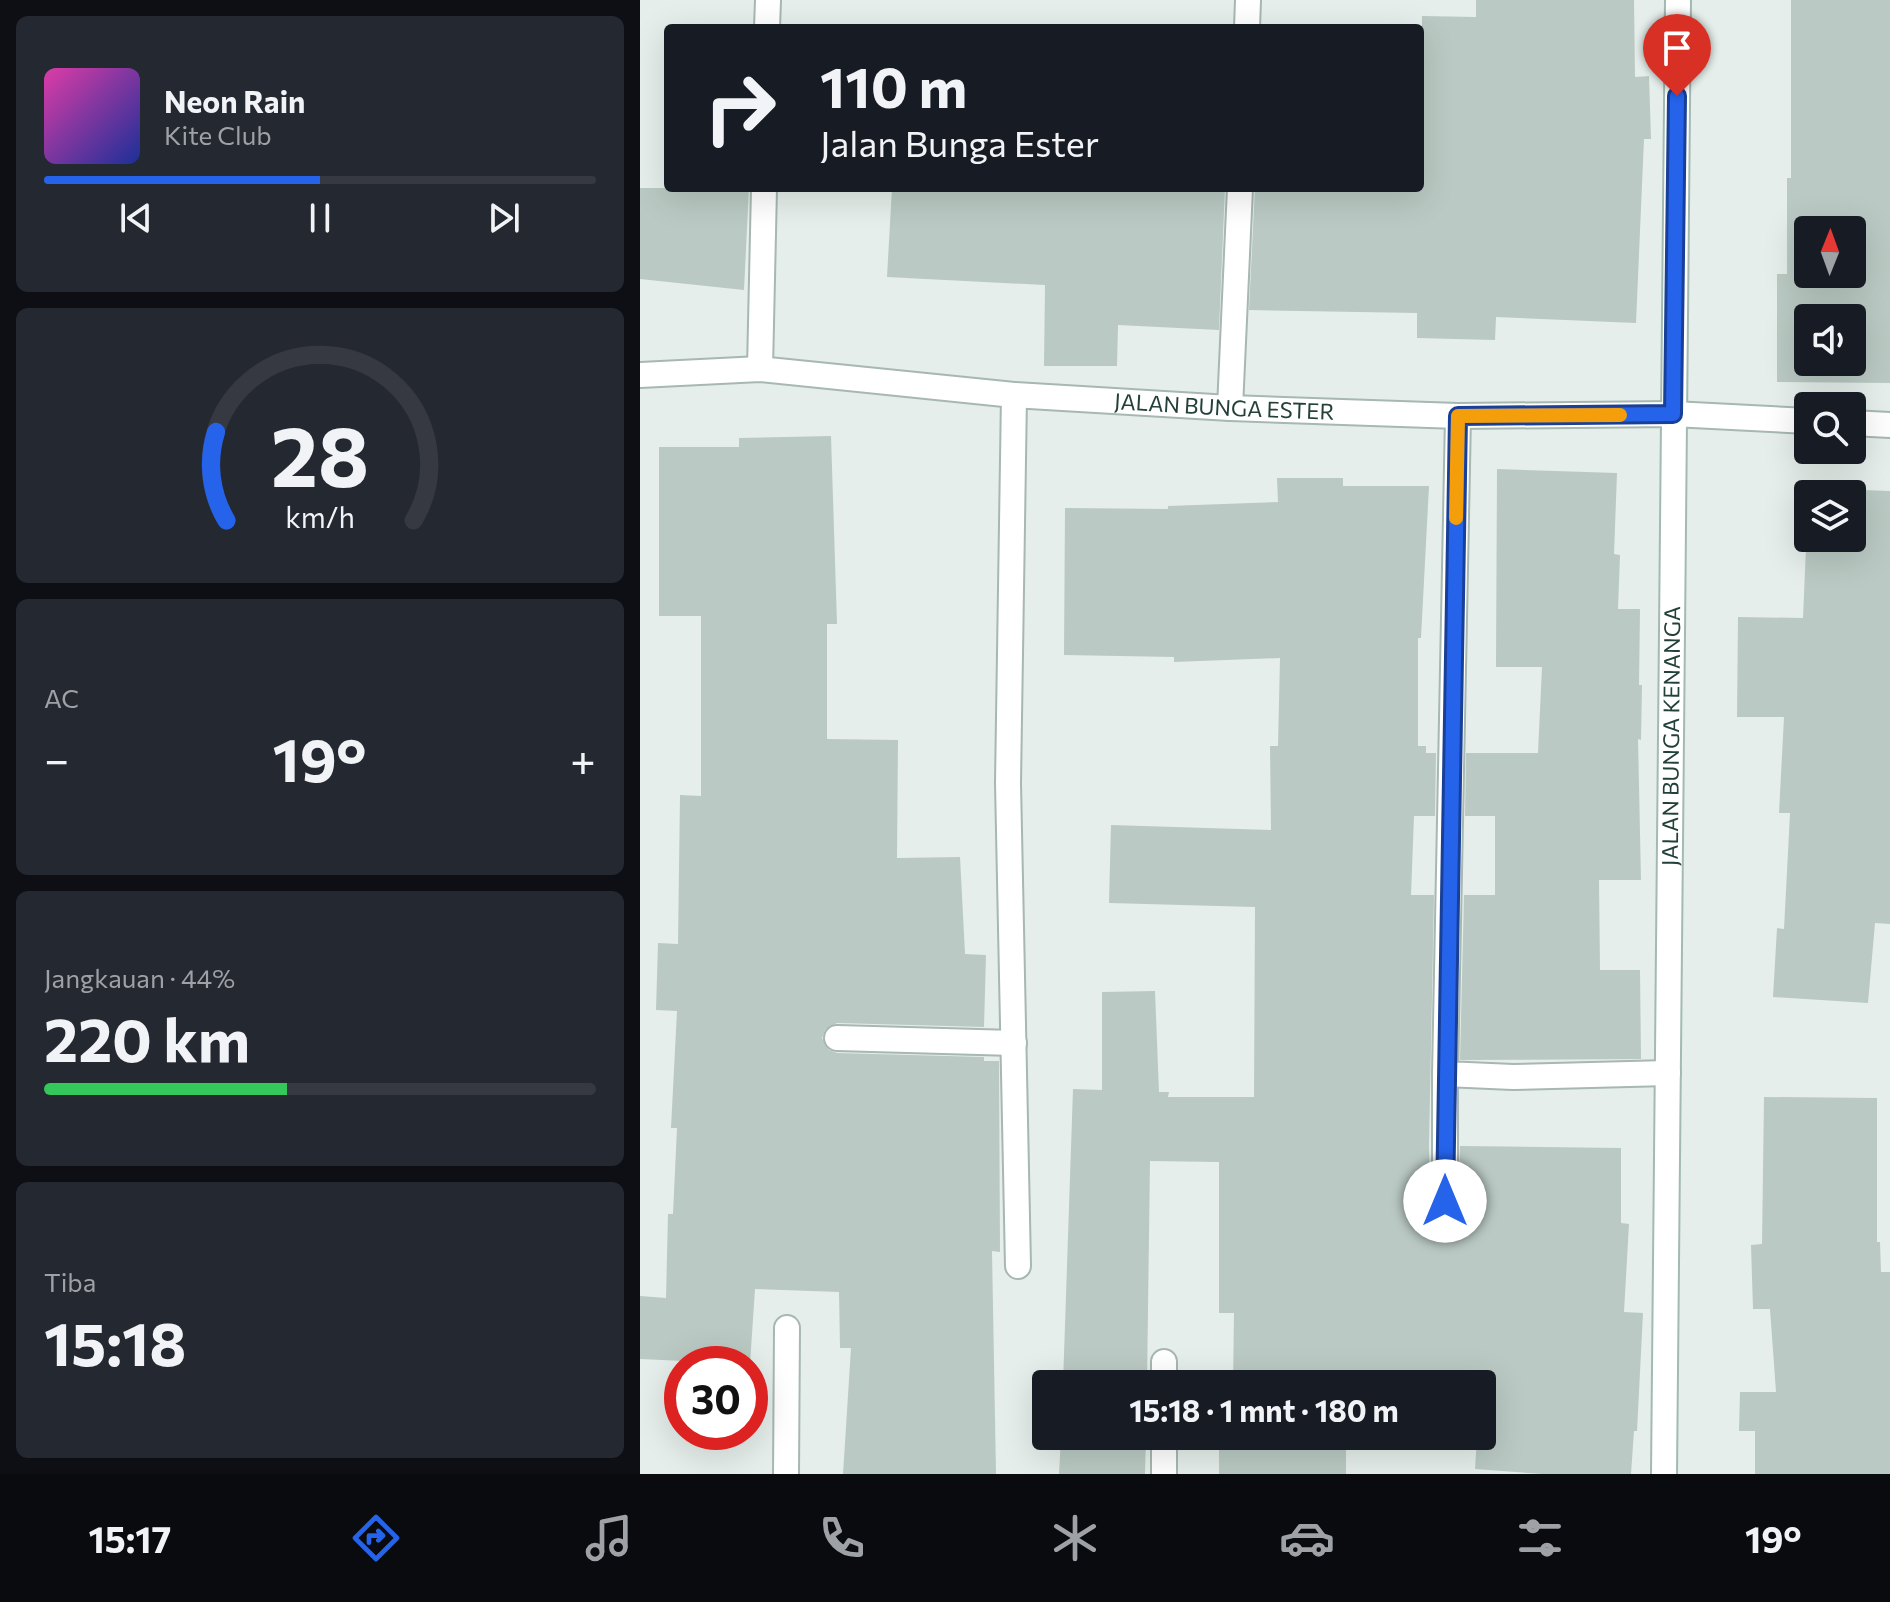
<!DOCTYPE html>
<html lang="id">
<meta charset="utf-8">
<style>
body{margin:0;font-family:Commissioner,sans-serif;background:#242831;color:#f1f3f6;height:100vh;display:flex;flex-direction:column;font-size:30px;white-space:nowrap}
*{box-sizing:border-box;margin:0}
p{font-size:26px;color:#9ea1a6}
.icon{flex:none;width:44px;height:44px;fill:none;stroke:currentColor;stroke-width:2;stroke-linecap:round;stroke-linejoin:round}
.map{position:relative;flex:1;overflow:hidden}
.panel{display:flex;flex-direction:column;gap:16px;padding:16px;background:#0d0f14;width:640px}
.panel>*{flex:none}
.top-card{position:absolute;left:24px;top:24px;width:760px;height:168px;border-radius:8px;box-shadow:0 8px 32px #0002;background:#171b24;color:#f1f3f6;overflow:hidden}
.needle{width:52px;rotate:1deg}
.tools{position:absolute;left:1154px;top:216px;display:grid;gap:16px}
.tools a{display:grid;place-items:center;width:72px;height:72px;border-radius:8px;background:#171b24;box-shadow:0 8px 32px #0002;font-size:40px}
.speed{position:absolute;left:24px;top:1346px;display:flex;gap:16px;font-size:40px;font-weight:700;text-align:center}
.speed>*{display:grid;place-content:center;width:104px;height:104px;border-radius:50%;background:#171b24;box-shadow:0 8px 32px #0002;line-height:1}
.speed .limit{border:12px solid #d22;background:#fff;color:#111}
.pin{position:absolute;display:grid;place-items:center;width:68px;height:68px;color:#fff;margin:-82px -34px;border-radius:50% 50% 50% 0;rotate:-45deg;box-shadow:0 0 8px #0007}
.pin .icon{rotate:45deg}
.me{position:absolute;width:88px;margin:-44px;rotate:0deg;stroke-linejoin:round;filter:drop-shadow(0 0 6px #0008)}
.turn{display:flex;align-items:center;gap:28px;height:168px;padding:0 24px;font-size:36px}
.turn .icon{width:104px;height:104px;stroke-width:2.5}
.turn b{display:block;font-size:56px;line-height:68px}
.big{font-size:60px;font-weight:700;line-height:1.1}
.panel .tile{flex:1;display:flex;flex-direction:column;justify-content:center;gap:12px;min-width:0;padding:0 28px;border-radius:12px;background:#242831}
.panel .dial{align-items:center;gap:0}
.dial svg{height:208px;overflow:visible;fill:none;stroke:#363941;stroke-width:7;stroke-linecap:round;text-anchor:middle}
.dial text{fill:#f1f3f6;stroke:none}
.song{display:flex;align-items:center;gap:24px}
.cover{width:96px;height:96px;border-radius:12px;background:linear-gradient(135deg,hsl(320 70% 55%),hsl(230 70% 35%))}
.played{height:8px;border-radius:4px;background:linear-gradient(90deg,#2563eb 50%,#363941 50%)}
.keys{display:flex;justify-content:space-around;direction:ltr}
.heat{display:flex;justify-content:space-between;align-items:center;font-size:44px;direction:ltr}
.charge{height:12px;border-radius:6px;background:linear-gradient(90deg,#34c759 44%,#363941 0)}
.trip{position:absolute;left:392px;top:1370px;width:464px;height:80px;border-radius:8px;background:#171b24;box-shadow:0 8px 32px #0002;font-weight:700;line-height:80px;text-align:center}
.dock{display:flex;height:128px;justify-content:space-around;align-items:center;background:#090b0e;color:#9ea1a6}
.dock .icon{width:56px;height:56px}
.dock .active{color:#2563eb}
.dock b{font-size:36px;color:#f1f3f6}
main{display:flex;flex:1;min-height:0}
.map>svg:first-child{display:block}
.building{fill:#bac9c3;fill-rule:evenodd}
.lines{fill:none;stroke-linecap:round;stroke-linejoin:round}
.street-casing{stroke:#a7b7b1;stroke-width:28}
.secondary-casing{stroke:#a3bab2;stroke-width:28}
.street{stroke:#fff;stroke-width:24}
.secondary{stroke:#fff;stroke-width:24}
.route-casing{stroke:#184099;stroke-width:20}
.route{stroke:#2563eb;stroke-width:14}
.slow{stroke:#f59e0b;stroke-width:14}
.labels{text-anchor:middle;stroke-width:8;stroke-linejoin:round;paint-order:stroke}
.street-label{font-size:22px;fill:#234139;stroke:#f6faf8}
</style>
<main>
<section class="panel">
<div class="tile">
<div class="song"><i class="cover"></i><div><b>Neon Rain</b><p>Kite Club</p></div></div>
<div class="played"></div>
<div class="keys"><svg class="icon" aria-label="previous" viewBox="0 0 24 24"><path d="M18 5L8 12l10 7zM5 5v14"/></svg><svg class="icon" aria-label="pause" viewBox="0 0 24 24"><path d="M8 5v14M16 5v14"/></svg><svg class="icon" aria-label="next" viewBox="0 0 24 24"><path d="M6 5l10 7-10 7zM19 5v14"/></svg></div>
</div>
<div class="tile dial"><svg viewBox="0 0 100 80">
<path d="M14 69A42 42 0 1 1 86 69"/>
<path d="M14 69A42 42 0 0 1 10 35" stroke="#2563eb"/>
<text x="50" y="56" font-size="32" font-weight="700">28</text>
<text x="50" y="72" font-size="11">km/h</text>
</svg></div>
<div class="tile"><p>AC</p>
<div class="heat"><a>−</a><b class="big">19°</b><a>+</a></div>
</div>
<div class="tile"><p>Jangkauan · 44%</p><b class="big">220 km</b><div class="charge"></div></div>
<div class="tile"><p>Tiba</p><b class="big">15:18</b></div>
</section>
<div class="map">
<svg width="1250" height="1474" viewBox="0 0 1250 1474">
<rect width="100%" height="100%" fill="#e5eeea"/>
<!-- building -->
<path class="building" d="M 836,0 L 994,0 L 995,77 L 1009,76 L 1011,139 L 1004,139 L 996,323 L 856,317 L 855,340 L 777,338 L 777,313 L 609,310 L 615,188 L 780,188 L 782,16 L 836,17 Z
M 1151,0 L 1250,0 L 1250,383 L 1137,382 L 1137,274 L 1147,274 L 1147,178 L 1151,178 ZM 1168,230 L 1212,230 L 1212,274 L 1168,274 ZM 1168,318 L 1212,318 L 1212,362 L 1168,362 Z
M 0,188 L 109,188 L 104,290 L 0,279 Z
M 252,188 L 585,188 L 579,330 L 478,325 L 477,366 L 404,366 L 405,285 L 247,277 Z
M 191,436 L 197,624 L 187,624 L 187,739 L 258,740 L 257,858 L 320,857 L 325,954 L 346,955 L 344,1027 L 197,1023 L 185,1030 L 182,1038 L 189,1050 L 197,1053 L 344,1057 L 344,1061 L 359,1061 L 360,1252 L 352,1251 L 356,1474 L 203,1474 L 211,1348 L 200,1348 L 199,1292 L 115,1289 L 110,1364 L 0,1359 L 0,1296 L 26,1298 L 28,1214 L 33,1214 L 37,1128 L 31,1128 L 37,1011 L 16,1010 L 18,943 L 38,944 L 40,795 L 61,796 L 61,616 L 19,616 L 19,447 L 99,447 L 99,438 Z
M 857,469 L 977,473 L 974,554 L 980,555 L 978,609 L 1000,609 L 999,685 L 1002,685 L 1001,740 L 998,739 L 1001,880 L 959,880 L 960,970 L 1000,970 L 1001,1059 L 820,1060 L 824,895 L 855,895 L 855,816 L 825,816 L 826,753 L 898,753 L 902,667 L 856,667 Z
M 637,478 L 703,478 L 703,486 L 789,486 L 781,638 L 778,638 L 778,746 L 786,746 L 786,753 L 796,753 L 795,816 L 774,816 L 771,895 L 794,895 L 789,1146 L 790,1202 L 797,1214 L 804,1216 L 812,1214 L 818,1208 L 820,1146 L 981,1148 L 981,1223 L 989,1224 L 984,1312 L 1003,1313 L 997,1431 L 994,1431 L 991,1474 L 902,1474 L 835,1469 L 837,1436 L 842,1436 L 842,1384 L 593,1384 L 594,1313 L 579,1313 L 579,1162 L 510,1161 L 507,1384 L 423,1384 L 433,1089 L 462,1090 L 462,992 L 515,991 L 519,1092 L 529,1092 L 528,1097 L 614,1097 L 615,907 L 469,903 L 471,825 L 631,830 L 630,746 L 638,746 L 640,658 L 534,662 L 534,657 L 424,655 L 425,508 L 528,509 L 528,506 L 638,502 Z
M 1169,488 L 1250,491 L 1250,924 L 1235,923 L 1228,1003 L 1133,997 L 1137,928 L 1144,929 L 1150,813 L 1139,813 L 1144,717 L 1097,717 L 1098,617 L 1163,618 L 1168,500 L 1168,538 L 1212,538 L 1212,494 L 1168,494 Z
M 1124,1097 L 1237,1098 L 1237,1242 L 1240,1242 L 1241,1272 L 1250,1272 L 1250,1474 L 1115,1474 L 1115,1431 L 1099,1431 L 1100,1392 L 1136,1392 L 1130,1309 L 1113,1309 L 1111,1245 L 1122,1244 Z
M 421,1436 L 506,1436 L 505,1474 L 419,1474 Z
M 579,1436 L 706,1436 L 706,1474 L 579,1474 Z"/>
<g class="lines">
<defs>
<g id="street">
<path d="M 127,28 L 128,0"/>
<path d="M 607,28 L 608,0"/>
<path d="M 120,369 L 124,188"/>
<path id="s1" d="M 0,375 L 120,369 L 374,395 L 590,408 L 818,416 L 1033,414 L 1168,421"/>
<path d="M 374,395 L 368,783 L 378,1266"/>
<path d="M 590,408 L 600,188"/>
<path d="M 818,416 L 805,1074 L 873,1077 L 1028,1073"/>
<path d="M 1212,423 L 1250,425"/>
<path d="M 197,1038 L 374,1043"/>
<path d="M 805,1201 L 805,1074"/>
<path d="M 524,1362 L 524,1384"/>
<path d="M 524,1436 L 524,1474"/>
<path d="M 146,1474 L 147,1328"/>
</g>
<g id="secondary">
<path id="s2" d="M 1024,1474 L 1038,0"/>
</g>
</defs>
<!-- street casing -->
<use href="#street" class="street-casing"/>
<!-- secondary casing -->
<use href="#secondary" class="secondary-casing"/>
<!-- street -->
<use href="#street" class="street"/>
<!-- secondary -->
<use href="#secondary" class="secondary"/>
</g>
<g class="lines">
<defs>
<path id="route" d="M 805,1201 L 818,416 L 1033,414 L 1037,96"/>
</defs>
<!-- route casing -->
<use href="#route" class="route-casing"/>
<!-- route -->
<use href="#route" class="route"/>
<!-- slow -->
<path class="slow" d="M 816,518 L 818,416 L 980,415"/>
</g>
<g class="labels">
<!-- street labels -->
<g class="street-label">
<text dy="8" stroke="none"><textPath href="#s1" startOffset="586">JALAN BUNGA ESTER</textPath></text>
<text dy="8" stroke="none"><textPath href="#s2" startOffset="738">JALAN BUNGA KENANGA</textPath></text>
</g>
</g>
</svg>
<div class="tools">
<a><svg class="needle" viewBox="-14 -14 28 28"><path d="M0-13l5 13h-10z" fill="#e53935"/><path d="M0 13l5-13h-10z" fill="#9ea1a6"/></svg></a>
<a><svg class="icon" aria-label="sound" viewBox="0 0 24 24"><path d="M4 9h4l5-4v14l-5-4H4zM17 9q2 3 0 6"/></svg></a>
<a><svg class="icon" aria-label="search" viewBox="0 0 24 24"><circle cx="10" cy="10" r="6"/><path d="M15 15l6 6"/></svg></a>
<a><svg class="icon" aria-label="layers" viewBox="0 0 24 24"><path d="M12 4l9 5-9 5-9-5zM3 14l9 5 9-5"/></svg></a>
</div>
<div class="speed"><div class="limit">30</div></div>
<div class="pin" style="left:1037px;top:96px;background:#d93025"><svg class="icon" aria-label="arrive" viewBox="0 0 24 24"><path d="M6 21V4h12l-3 4 3 4H6"/></svg></div>
<svg class="me" style="left:805px;top:1201px" viewBox="-20 -20 40 40"><circle r="19" fill="#fff"/><path d="M0-13L10 11 0 6-10 11z" fill="#2563eb"/></svg>
<div class="trip">15:18 · 1 mnt · 180 m</div>
<div class="top-card">
<div class="turn"><svg class="icon" aria-label="right" viewBox="0 0 24 24"><path d="M7 20v-9h11M14 6l5 5-5 5"/></svg><div><b>110 m</b>Jalan Bunga Ester</div></div>
</div>
</div>
</main>
<nav class="dock">
<b>15:17</b>
<svg class="icon active" aria-label="directions" viewBox="0 0 24 24"><path d="M12 3l9 9-9 9-9-9zM9 14v-3h6M13 9l2 2-2 2"/></svg>
<svg class="icon" aria-label="music" viewBox="0 0 24 24"><path d="M9 18V5l10-2v13"/><circle cx="6" cy="18" r="3"/><circle cx="16" cy="16" r="3"/></svg>
<svg class="icon" aria-label="phone" viewBox="0 0 24 24"><path d="M5 4h4l2 5-3 2q2 4 5 5l2-3 5 2v4C11 20 4 13 5 4z"/></svg>
<svg class="icon" aria-label="climate" viewBox="0 0 24 24"><path d="M12 3v18M4 7l16 10M4 17L20 7"/></svg>
<svg class="icon" aria-label="car" viewBox="0 0 24 24"><path d="M5 17H2v-5l4-1 3-4h7l3 4 3 1v5h-3M9 17h6M6 11h13"/><circle cx="7" cy="17" r="2"/><circle cx="17" cy="17" r="2"/></svg>
<svg class="icon" aria-label="filters" viewBox="0 0 24 24"><path d="M4 7h16M4 17h16"/><circle cx="9" cy="7" r="2"/><circle cx="15" cy="17" r="2"/></svg>
<b>19°</b>
</nav>
